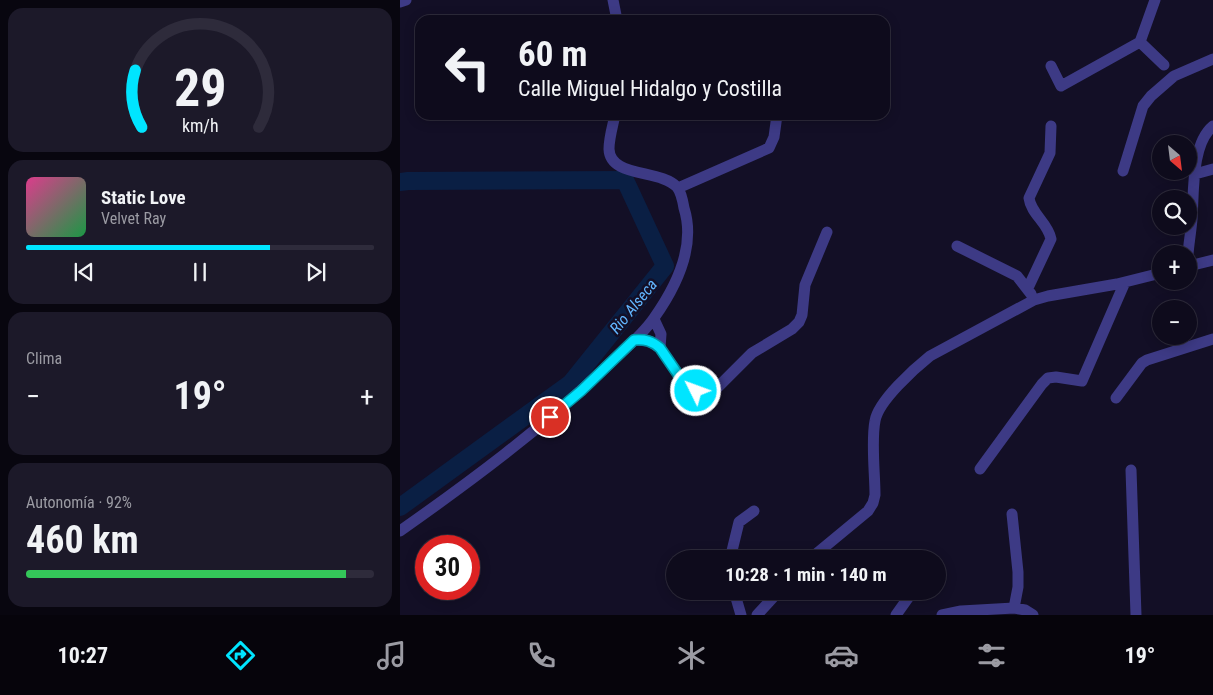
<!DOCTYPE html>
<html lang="es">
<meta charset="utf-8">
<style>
body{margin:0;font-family:"Roboto Condensed",sans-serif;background:#1c1929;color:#f1f3f6;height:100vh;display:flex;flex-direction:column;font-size:19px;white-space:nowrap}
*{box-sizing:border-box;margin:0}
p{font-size:16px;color:#9b9ba3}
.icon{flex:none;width:28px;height:28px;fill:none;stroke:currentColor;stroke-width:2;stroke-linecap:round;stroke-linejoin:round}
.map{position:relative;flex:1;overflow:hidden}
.details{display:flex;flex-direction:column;gap:8px;padding:8px;background:#08060f;width:400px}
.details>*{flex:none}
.guide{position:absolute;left:15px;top:15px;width:475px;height:105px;border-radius:15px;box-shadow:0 2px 12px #0003,0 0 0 1px #2e2b3b;background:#0e0b1c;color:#f1f3f6;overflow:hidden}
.needle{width:32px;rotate:152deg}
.tools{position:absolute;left:752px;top:135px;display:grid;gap:10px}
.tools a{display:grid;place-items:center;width:45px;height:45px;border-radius:50%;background:#0e0b1c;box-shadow:0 2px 12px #0003,0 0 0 1px #2e2b3b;font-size:25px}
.speed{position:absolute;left:15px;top:535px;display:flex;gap:10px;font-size:25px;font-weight:700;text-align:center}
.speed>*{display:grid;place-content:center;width:65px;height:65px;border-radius:50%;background:#0e0b1c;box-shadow:0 2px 12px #0003,0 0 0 1px #2e2b3b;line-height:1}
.speed .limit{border:8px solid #d22;background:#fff;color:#111}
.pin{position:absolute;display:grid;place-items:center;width:42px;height:42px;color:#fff;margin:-21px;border:2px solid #fff;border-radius:50%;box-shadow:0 1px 5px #0007}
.me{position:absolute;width:55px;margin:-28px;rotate:312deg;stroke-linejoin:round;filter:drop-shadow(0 0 4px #0008)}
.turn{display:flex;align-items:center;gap:18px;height:105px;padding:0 20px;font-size:22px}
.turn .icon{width:65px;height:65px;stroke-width:2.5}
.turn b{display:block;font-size:35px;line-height:42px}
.big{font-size:38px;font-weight:700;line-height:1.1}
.details .widget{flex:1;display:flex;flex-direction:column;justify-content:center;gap:8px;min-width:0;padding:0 18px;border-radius:15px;background:#1c1929}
.details .dial{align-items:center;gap:0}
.dial svg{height:130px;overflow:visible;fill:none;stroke:#2e2b3b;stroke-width:7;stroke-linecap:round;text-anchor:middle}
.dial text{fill:#f1f3f6;stroke:none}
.song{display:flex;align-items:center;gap:15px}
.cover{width:60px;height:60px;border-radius:8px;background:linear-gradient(135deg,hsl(330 70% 55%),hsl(140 70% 35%))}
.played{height:5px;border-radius:2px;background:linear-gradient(90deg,#00e5ff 70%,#2e2b3b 70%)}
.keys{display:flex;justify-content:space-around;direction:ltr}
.heat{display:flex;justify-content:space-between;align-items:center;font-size:28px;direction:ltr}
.charge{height:8px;border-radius:4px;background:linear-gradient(90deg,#34c759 92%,#2e2b3b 0)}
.trip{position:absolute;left:266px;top:550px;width:280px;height:50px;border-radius:25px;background:#0e0b1c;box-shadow:0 2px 12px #0003,0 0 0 1px #2e2b3b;font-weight:700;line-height:50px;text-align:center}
.tabs{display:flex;height:80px;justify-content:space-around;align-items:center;background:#06040b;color:#9b9ba3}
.tabs .icon{width:35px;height:35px}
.tabs .current{color:#00e5ff}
.tabs b{font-size:22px;color:#f1f3f6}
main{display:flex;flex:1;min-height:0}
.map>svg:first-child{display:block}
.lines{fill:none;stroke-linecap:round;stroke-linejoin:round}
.river{stroke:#0a1f44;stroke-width:18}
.minor{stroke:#3d3a85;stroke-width:11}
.route-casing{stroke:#0095a6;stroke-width:12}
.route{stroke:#00e5ff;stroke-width:9}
.labels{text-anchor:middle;stroke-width:5;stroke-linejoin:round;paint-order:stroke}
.water-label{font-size:16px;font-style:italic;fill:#62b6ff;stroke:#130f26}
</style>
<main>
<section class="details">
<div class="widget dial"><svg viewBox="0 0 100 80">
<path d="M14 69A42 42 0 1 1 86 69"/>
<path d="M14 69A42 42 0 0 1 10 34" stroke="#00e5ff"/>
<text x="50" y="56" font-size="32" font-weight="700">29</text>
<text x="50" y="72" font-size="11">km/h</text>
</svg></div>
<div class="widget">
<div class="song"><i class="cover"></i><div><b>Static Love</b><p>Velvet Ray</p></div></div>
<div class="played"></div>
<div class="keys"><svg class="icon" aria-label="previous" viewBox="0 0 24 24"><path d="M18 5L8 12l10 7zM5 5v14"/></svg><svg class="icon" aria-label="pause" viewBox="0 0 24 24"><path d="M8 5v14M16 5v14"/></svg><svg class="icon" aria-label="next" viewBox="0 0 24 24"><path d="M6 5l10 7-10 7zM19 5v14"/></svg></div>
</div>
<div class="widget"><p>Clima</p>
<div class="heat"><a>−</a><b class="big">19°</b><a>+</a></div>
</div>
<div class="widget"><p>Autonomía · 92%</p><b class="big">460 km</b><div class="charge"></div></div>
</section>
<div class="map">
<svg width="813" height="615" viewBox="0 0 813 615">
<rect width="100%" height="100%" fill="#130f26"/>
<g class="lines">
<!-- river -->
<path class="river" d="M 0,182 L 8,181 L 225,180 L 265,266 L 171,383 L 0,507"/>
<!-- minor -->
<path class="minor" d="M 213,0 L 217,20
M 0,2 L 6,0
M 740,42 L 764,65
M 651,66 L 661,86 L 740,42 L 755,0
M 723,171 L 743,106 L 751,96 L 774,76 L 813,59
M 795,174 L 813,169
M 278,188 L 369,148 L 374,137 L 377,115
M 557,246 L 617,276 L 631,294
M 788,254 C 789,242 791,231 792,219 C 794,193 791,144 813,126
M 789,266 L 813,260
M 628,288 L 651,239 C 648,223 631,214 629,198 L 650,153 L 651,126
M 254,319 L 261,334 L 260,348
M 234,340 L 249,341 L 260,348 L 286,386 L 304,393 L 310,392 L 318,387 L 352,353 L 392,329 L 399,322 L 402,315 L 405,285 L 427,232
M 716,398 L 742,363 L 747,360 L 813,339
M 580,469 L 642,384 L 648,378 L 656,377 L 682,381 L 725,282
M 731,470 L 736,615
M 612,514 L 618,572 L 618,587 L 614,608
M 0,531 C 71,481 141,429 204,369 C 221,352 241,337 254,318 C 276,287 296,246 284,208 C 283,202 281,192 277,187 C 260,169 210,178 209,149 C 209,138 213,125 215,115
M 330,559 L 339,522 L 354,511
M 410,559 L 468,511 L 473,503 L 475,495 C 475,474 471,441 475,421 C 478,401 515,368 530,356 L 634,300 L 648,296 L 717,284 L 761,273
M 334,591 L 341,615
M 357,615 L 379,591
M 496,615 L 513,591
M 542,615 L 561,611 L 614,608 L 625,610 L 633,615"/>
</g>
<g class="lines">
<defs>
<path id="route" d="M 150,417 L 181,391 L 234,340 C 245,339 252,341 260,348 L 286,386 L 296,391"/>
</defs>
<!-- route casing -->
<use href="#route" class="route-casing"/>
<!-- route -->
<use href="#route" class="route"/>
</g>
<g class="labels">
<!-- water labels -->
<g class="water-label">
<text transform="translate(233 306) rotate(-51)" y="6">Rio Alseca</text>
</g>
</g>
</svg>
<div class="tools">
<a><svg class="needle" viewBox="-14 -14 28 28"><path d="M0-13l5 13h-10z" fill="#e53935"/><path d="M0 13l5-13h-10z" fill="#9b9ba3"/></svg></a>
<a><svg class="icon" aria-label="search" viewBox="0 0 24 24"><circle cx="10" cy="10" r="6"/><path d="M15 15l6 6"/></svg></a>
<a>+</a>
<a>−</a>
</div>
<div class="speed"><div class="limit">30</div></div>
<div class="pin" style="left:150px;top:417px;background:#d93025"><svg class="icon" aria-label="arrive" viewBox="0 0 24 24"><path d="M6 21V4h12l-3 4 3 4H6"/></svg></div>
<svg class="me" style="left:296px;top:391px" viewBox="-20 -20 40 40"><circle r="17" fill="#00e5ff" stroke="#fff" stroke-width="3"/><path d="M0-11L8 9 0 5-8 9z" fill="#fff"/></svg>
<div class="trip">10:28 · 1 min · 140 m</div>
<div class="guide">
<div class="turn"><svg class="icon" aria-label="left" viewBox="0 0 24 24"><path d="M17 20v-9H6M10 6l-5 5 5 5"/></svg><div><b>60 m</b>Calle Miguel Hidalgo y Costilla</div></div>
</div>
</div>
</main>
<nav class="tabs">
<b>10:27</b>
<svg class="icon current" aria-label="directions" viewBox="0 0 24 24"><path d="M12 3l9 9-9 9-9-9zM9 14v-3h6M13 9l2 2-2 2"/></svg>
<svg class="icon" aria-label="music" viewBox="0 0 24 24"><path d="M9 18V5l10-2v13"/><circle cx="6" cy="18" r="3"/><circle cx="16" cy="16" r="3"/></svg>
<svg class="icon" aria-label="phone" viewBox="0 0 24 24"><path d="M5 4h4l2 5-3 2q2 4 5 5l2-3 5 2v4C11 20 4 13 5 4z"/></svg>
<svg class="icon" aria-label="climate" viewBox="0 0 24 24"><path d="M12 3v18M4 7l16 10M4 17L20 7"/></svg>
<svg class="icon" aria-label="car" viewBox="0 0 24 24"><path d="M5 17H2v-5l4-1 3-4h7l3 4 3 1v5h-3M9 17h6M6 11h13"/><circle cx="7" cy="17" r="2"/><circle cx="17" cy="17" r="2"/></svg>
<svg class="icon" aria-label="filters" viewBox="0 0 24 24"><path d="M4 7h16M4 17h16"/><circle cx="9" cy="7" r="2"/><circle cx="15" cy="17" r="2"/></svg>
<b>19°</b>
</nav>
